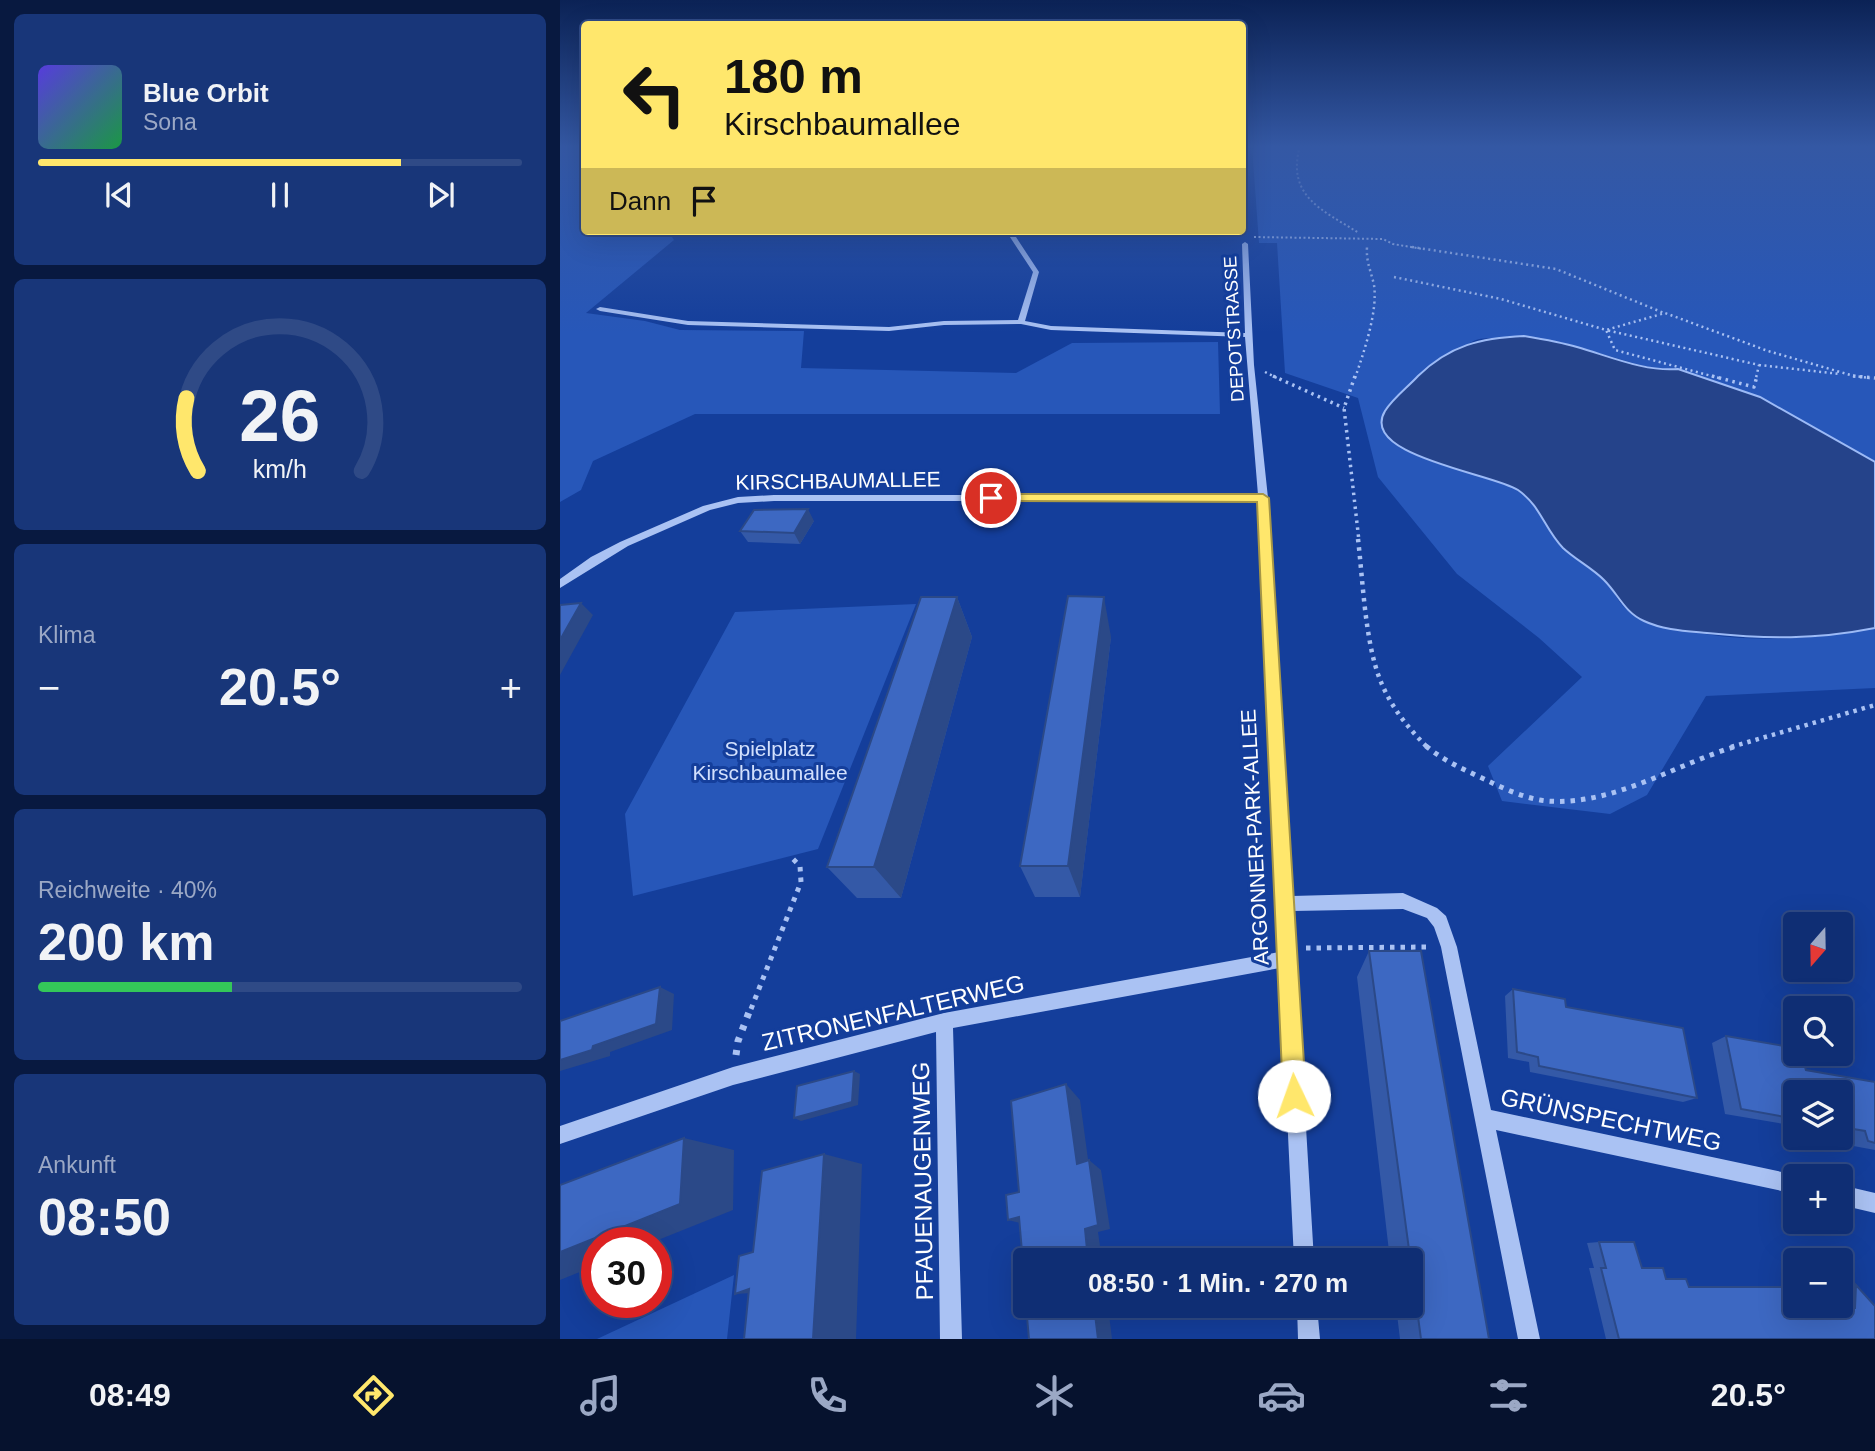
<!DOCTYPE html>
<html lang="de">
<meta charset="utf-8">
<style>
body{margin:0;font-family:Arial,sans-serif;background:#183679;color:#f1f3f6;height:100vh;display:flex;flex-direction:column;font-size:26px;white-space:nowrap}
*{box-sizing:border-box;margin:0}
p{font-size:23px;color:#9ba8c5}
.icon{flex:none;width:38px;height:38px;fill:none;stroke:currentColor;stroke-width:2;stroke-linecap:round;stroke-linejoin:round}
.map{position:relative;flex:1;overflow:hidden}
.sheet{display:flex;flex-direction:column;gap:14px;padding:14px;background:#081940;width:560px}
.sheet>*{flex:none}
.guide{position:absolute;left:21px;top:21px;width:665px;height:214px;border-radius:7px;box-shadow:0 7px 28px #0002,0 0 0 2px #2f4a86;background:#ffe76c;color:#111;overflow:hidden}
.needle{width:46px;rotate:200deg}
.controls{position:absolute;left:1223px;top:912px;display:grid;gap:14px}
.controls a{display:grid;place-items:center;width:70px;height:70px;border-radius:7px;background:#0f2e74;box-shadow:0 7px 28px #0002,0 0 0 2px #2f4a86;font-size:35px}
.speed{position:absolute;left:21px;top:1227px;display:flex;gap:14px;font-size:35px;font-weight:700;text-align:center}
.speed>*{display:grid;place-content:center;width:91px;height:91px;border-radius:50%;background:#0f2e74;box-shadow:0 7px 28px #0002,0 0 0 2px #2f4a86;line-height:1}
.speed .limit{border:10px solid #d22;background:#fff;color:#111}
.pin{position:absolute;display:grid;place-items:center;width:60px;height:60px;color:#fff;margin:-30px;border:4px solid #fff;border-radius:50%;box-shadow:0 2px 7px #0007}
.me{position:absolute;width:77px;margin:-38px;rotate:357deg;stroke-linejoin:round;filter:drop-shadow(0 0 5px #0008)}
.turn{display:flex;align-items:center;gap:24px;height:147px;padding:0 28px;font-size:32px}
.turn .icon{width:91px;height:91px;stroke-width:2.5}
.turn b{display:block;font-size:49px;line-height:60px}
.then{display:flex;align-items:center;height:66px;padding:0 28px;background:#0003;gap:14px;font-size:26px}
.big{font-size:52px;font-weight:700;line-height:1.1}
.sheet .tile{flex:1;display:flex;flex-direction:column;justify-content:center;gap:10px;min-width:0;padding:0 24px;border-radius:10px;background:#183679}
.sheet .dial{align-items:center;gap:0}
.dial svg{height:182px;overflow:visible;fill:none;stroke:#2f4a86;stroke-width:7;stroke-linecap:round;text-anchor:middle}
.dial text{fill:#f1f3f6;stroke:none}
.song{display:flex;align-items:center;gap:21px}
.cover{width:84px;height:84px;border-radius:10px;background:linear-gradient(135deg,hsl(250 70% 55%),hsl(140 70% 35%))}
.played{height:7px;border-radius:4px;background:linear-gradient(90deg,#ffe76c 75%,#2f4a86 75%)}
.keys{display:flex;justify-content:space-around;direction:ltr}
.heat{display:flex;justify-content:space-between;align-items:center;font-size:38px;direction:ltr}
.charge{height:10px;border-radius:5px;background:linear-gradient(90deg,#34c759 40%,#2f4a86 0)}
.trip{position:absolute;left:453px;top:1248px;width:410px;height:70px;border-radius:7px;background:#0f2e74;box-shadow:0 7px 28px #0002,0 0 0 2px #2f4a86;font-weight:700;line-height:70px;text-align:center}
.dock{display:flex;height:112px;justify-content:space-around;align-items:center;background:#06122e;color:#9ba8c5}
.dock .icon{width:49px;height:49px}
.dock .selected{color:#ffe76c}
.dock b{font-size:32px;color:#f1f3f6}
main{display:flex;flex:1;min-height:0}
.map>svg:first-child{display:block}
.green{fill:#2757b9}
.water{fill:#25438a;stroke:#9cbaf6;stroke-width:2}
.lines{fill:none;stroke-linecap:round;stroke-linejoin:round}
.path-far5{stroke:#aac2f3;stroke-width:2;stroke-dasharray:2 2.5;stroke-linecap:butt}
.path-far4{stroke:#aac2f3;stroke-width:2.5;stroke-dasharray:2 3.5;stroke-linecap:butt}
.path-far3{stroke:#aac2f3;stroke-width:3.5;stroke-dasharray:2.5 4.5;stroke-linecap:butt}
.path-far2{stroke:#aac2f3;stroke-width:4.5;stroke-dasharray:3.5 5;stroke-linecap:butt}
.path-far1{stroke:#aac2f3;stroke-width:5;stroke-dasharray:4.5 6;stroke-linecap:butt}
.path{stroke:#aac2f3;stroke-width:7;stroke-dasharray:5 8;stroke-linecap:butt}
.minor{fill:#aac2f3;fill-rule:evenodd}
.wall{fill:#3459a7}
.shaded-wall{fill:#2b4988}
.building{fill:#3d68c2;stroke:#2b4988;stroke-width:2}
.route{fill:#ffe76c;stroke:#a69646;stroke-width:2}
.labels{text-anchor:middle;stroke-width:6;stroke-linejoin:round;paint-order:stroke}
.far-street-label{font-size:18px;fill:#fff;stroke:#143e9b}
.street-label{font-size:21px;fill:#fff;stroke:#143e9b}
.park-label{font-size:21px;fill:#d2e0fd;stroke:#143e9b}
.near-street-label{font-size:24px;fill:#fff;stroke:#143e9b}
</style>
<main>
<section class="sheet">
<div class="tile">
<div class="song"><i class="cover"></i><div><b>Blue Orbit</b><p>Sona</p></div></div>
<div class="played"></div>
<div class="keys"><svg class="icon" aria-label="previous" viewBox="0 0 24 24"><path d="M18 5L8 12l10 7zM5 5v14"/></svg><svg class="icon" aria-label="pause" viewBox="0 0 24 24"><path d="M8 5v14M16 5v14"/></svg><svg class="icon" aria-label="next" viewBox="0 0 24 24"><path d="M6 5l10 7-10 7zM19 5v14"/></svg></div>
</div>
<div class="tile dial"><svg viewBox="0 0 100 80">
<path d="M14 69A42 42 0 1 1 86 69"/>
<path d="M14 69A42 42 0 0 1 9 37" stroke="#ffe76c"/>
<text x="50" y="56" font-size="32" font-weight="700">26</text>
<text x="50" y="72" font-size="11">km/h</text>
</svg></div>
<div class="tile"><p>Klima</p>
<div class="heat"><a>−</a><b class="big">20.5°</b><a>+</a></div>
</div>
<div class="tile"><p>Reichweite · 40%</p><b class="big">200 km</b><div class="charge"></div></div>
<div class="tile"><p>Ankunft</p><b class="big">08:50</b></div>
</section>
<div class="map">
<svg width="1315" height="1339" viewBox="0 0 1315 1339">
<rect width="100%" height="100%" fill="#143e9b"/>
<!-- green -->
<path class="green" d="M 0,146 L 24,146 L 24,231 L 108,231 L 114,240 L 26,313 L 85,321 L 120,330 L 244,331 L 241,368 L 456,373 L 512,343 L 658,342 L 660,414 L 135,414 L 33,461 L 21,490 L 0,502 Z
M 692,146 L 1315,146 L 1315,462 L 1200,397 L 1118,369 C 1097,371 1077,364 1056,358 C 1018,347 978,333 937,338 C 931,338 922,338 916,340 C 903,345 846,388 836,399 C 782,458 928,470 958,490 C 982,506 992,534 1011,554 C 1021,564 1035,570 1045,580 C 1054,590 1059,606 1071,612 C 1139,646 1243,643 1315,628 L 1315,688 L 1146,696 L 1087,795 L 1050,814 L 942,801 L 928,766 L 1022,677 L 979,638 L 897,574 L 818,477 L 798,398 L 725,373 L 717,243 L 699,243 Z
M 356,604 L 258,849 L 73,896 L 65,814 L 175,612 Z
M 174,1275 L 167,1339 L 37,1339 Z"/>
<!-- water -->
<path class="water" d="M 964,336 C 982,339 1000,342 1017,347 C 1049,356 1085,372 1118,369 L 1200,397 L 1315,462 L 1315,628 C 1254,640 1208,639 1147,633 C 1126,631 1103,630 1084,621 C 1064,612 1059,595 1044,580 C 1032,568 1016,560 1003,548 C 985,530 981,506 958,490 C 935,474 798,456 825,411 C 833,398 848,387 858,376 C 890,345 921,338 964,336 Z"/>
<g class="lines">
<!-- path-far5 -->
<path class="path-far5" d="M 740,146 C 726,196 762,210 799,233
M 638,235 L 674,236
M 694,237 L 823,239 L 833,244 L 863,249"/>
<!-- path-far4 -->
<path class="path-far4" d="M 852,247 L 996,269 L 1104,313
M 834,277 L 941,299 L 1046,330 L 1105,313 L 1208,351 L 1294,376 L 1310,378
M 1199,365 L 1280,374
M 705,372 L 717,378
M 795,378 C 804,352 818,311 814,285 C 811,271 806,262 807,247
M 1159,378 L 1055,350 L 1046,330 L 1199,365 L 1196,378"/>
<!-- path-far3 -->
<path class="path-far3" d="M 713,376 L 784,408
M 795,376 L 784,408 L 799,541
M 1152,376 L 1194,387 L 1197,376
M 1293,376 L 1315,378"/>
<!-- path-far2 -->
<path class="path-far2" d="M 798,539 C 803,581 805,644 821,682 C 831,707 849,729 867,747
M 1171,747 L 1315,705"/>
<!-- path-far1 -->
<path class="path-far1" d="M 866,746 C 884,761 905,770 926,780 C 945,789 966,799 987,801 C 1053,806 1116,764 1177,746
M 746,948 L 870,947
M 191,1009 L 241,882 L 240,866 L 232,858"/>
<!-- path -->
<path class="path" d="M 176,1055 L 178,1041 L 191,1007"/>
<!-- minor -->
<path class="minor" d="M 682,218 L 685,220 L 686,229 L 683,231 Z
M 446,231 L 452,231 L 479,272 L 465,321 L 491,326 L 685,333 L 682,244 L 685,242 L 688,244 L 694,365 L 708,498 L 732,896 L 843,893 L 877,908 L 886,916 L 897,947 L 931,1110 L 1236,1175 L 1236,1194 L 936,1130 L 980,1339 L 958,1339 L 881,947 L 874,927 L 867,918 L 843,909 L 733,911 L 754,1260 L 734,1260 L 720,968 L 393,1028 L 402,1339 L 380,1339 L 376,1032 L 173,1085 L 0,1144 L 0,1126 L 173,1067 L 384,1013 L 719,952 L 717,909 L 715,904 L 717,900 L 698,501 L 214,501 L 178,503 L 150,510 L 68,546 L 0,588 L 0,579 L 31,557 L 60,542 L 143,506 L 178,497 L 214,495 L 698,495 L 685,337 L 491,330 L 461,324 L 384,325 L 329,331 L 128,325 L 40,311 L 36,309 L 40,307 L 128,321 L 329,327 L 384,321 L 458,320 L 473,272 Z
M 1281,1185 L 1315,1193 L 1315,1213 L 1281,1205 Z
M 737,1306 L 757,1306 L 760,1339 L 738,1339 Z"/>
</g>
<!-- wall -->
<path class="wall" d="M 254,521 L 240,544 L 188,542 L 180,531 Z
M 397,597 L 412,637 L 341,898 L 297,898 L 267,867 Z
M 551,637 L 520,897 L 475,897 L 460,866 Z
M 809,951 L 929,1339 L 840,1339 L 836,1306 L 850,1306 L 850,1260 L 830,1260 L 797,977 Z
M 953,989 L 1006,1007 L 1137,1098 L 1123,1102 L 970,1072 L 969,1062 L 948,1058 L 945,996 Z
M 1166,1036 L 1246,1070 L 1315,1082 L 1315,1150 L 1288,1145 L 1285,1135 L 1281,1134 L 1281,1092 L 1236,1092 L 1236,1126 L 1165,1114 L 1152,1043 Z
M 1039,1242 L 1082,1268 L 1106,1278 L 1126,1279 L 1129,1286 L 1236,1287 L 1236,1306 L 1274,1307 L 1274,1306 L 1281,1306 L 1281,1284 L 1296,1285 L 1315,1339 L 1046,1339 L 1029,1268 L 1034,1268 L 1027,1243 Z"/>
<!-- shaded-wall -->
<path class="shaded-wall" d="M 248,509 L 254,521 L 240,544 L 234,533 Z
M 397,597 L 412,637 L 341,898 L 314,867 Z
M 544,597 L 551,637 L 520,897 L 508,866 Z
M 21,603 L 33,615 L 0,675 L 0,640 Z
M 100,987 L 114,994 L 112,1030 L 50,1052 L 50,1056 L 0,1071 L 0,1060 L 33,1046 Z
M 294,1071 L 300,1074 L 298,1105 L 241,1121 L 234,1118 Z
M 506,1084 L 520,1100 L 530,1174 L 517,1164 Z
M 124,1138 L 174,1150 L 173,1210 L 93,1242 L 37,1242 L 37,1265 L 0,1280 L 0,1252 Z
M 264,1154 L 302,1164 L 296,1339 L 253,1339 Z
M 529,1160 L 541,1170 L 550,1229 L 538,1232 L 542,1260 L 528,1260 L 525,1229 Z
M 459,1217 L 469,1225 L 448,1220 Z
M 189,1289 L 225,1291 L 175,1294 Z
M 534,1306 L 548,1306 L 552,1339 L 538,1339 Z"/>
<!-- building -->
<path class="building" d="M 248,509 L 234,533 L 180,531 L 194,510 Z
M 508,596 L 544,597 L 508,866 L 460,866 Z
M 361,597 L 397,597 L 314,867 L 267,867 Z
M 21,603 L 0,640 L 0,605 Z
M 809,951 L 861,951 L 929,1339 L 861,1339 Z
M 100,987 L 96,1024 L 33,1046 L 32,1050 L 0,1060 L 0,1021 Z
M 953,989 L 1005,999 L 1006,1007 L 1123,1028 L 1137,1098 L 979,1066 L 978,1057 L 957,1052 Z
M 1166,1036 L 1236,1048 L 1236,1054 L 1241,1054 L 1246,1070 L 1315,1082 L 1315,1143 L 1308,1141 L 1305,1131 L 1281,1127 L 1281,1092 L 1236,1092 L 1236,1119 L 1181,1109 Z
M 294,1071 L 292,1102 L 234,1118 L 237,1086 Z
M 506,1084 L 517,1164 L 529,1160 L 538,1225 L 525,1229 L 528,1260 L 466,1260 L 466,1298 L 459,1217 L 448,1220 L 446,1195 L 459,1192 L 451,1101 Z
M 124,1138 L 120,1204 L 0,1252 L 0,1185 Z
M 264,1154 L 253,1339 L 184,1339 L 189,1289 L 175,1294 L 179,1256 L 193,1252 L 202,1171 Z
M 1039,1242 L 1074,1242 L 1082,1268 L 1103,1268 L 1106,1279 L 1126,1279 L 1129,1287 L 1236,1287 L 1236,1306 L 1259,1306 L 1295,1308 L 1296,1285 L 1315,1306 L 1315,1339 L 1059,1339 L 1041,1268 L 1046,1268 Z
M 466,1306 L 534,1306 L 538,1339 L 469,1339 Z"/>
<!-- sky -->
<linearGradient id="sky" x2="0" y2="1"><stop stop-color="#0b2255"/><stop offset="0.44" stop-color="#3458a4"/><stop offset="1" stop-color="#3458a4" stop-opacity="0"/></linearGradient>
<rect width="1315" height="333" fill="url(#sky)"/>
<!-- route -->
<path class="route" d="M 431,494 L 703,494 L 709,498 L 746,1096 L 743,1104 L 734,1108 L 726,1104 L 723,1096 L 697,502 L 426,501 L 426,495 Z"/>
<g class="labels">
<!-- far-street labels -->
<g class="far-street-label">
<text transform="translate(674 329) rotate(-93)" y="6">DEPOTSTRASSE</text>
</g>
<!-- street labels -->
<g class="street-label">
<text transform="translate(278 481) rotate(-1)" y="7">KIRSCHBAUMALLEE</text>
<text transform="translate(695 837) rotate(-93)" y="7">ARGONNER-PARK-ALLEE</text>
</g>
<!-- park labels -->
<g class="park-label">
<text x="210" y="756">Spielplatz<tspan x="210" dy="24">Kirschbaumallee</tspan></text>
</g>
<!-- near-street labels -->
<g class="near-street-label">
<text transform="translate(333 1013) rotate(-13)" y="8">ZITRONENFALTERWEG</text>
<text transform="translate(1051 1120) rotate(12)" y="8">GRÜNSPECHTWEG</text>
<text transform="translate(363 1181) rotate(-91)" y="8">PFAUENAUGENWEG</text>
</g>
</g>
</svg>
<div class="controls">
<a><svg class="needle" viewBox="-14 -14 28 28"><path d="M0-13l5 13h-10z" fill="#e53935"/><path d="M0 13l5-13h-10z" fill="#9ba8c5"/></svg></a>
<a><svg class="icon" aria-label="search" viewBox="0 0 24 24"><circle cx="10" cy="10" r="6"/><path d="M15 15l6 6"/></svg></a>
<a><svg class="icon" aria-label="layers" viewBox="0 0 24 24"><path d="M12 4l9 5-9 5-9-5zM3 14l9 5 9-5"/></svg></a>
<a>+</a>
<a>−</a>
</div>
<div class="speed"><div class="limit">30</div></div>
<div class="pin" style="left:431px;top:498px;background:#d93025"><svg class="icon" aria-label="arrive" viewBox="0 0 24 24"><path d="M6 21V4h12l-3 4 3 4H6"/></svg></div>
<svg class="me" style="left:734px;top:1096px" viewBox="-20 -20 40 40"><circle r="19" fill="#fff"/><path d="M0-13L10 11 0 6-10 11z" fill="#ffe76c"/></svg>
<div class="trip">08:50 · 1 Min. · 270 m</div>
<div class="guide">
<div class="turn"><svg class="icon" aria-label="left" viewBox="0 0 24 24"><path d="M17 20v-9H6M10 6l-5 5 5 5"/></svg><div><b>180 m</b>Kirschbaumallee</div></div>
<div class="then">Dann<svg class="icon" aria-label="arrive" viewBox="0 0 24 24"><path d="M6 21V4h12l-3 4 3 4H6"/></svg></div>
</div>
</div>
</main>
<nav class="dock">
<b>08:49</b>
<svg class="icon selected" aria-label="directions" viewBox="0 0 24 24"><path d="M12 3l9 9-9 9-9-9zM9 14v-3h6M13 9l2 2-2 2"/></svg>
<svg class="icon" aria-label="music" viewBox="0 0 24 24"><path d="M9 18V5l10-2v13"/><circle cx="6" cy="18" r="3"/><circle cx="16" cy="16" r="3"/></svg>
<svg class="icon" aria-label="phone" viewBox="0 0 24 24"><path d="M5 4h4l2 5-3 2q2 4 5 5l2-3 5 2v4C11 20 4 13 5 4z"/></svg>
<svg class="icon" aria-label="climate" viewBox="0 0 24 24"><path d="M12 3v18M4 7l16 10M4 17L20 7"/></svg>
<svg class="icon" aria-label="car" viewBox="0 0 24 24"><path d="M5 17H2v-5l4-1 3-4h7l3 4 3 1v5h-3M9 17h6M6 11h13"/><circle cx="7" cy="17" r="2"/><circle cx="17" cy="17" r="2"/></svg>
<svg class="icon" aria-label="filters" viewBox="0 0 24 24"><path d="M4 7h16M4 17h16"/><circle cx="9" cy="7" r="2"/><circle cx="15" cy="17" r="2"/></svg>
<b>20.5°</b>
</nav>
